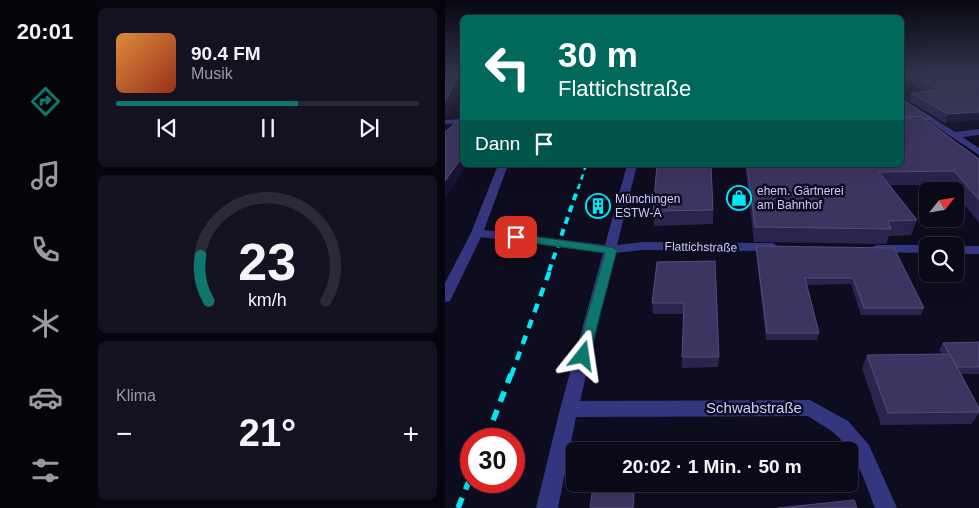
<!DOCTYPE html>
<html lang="de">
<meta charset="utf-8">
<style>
body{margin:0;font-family:Arial,sans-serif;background:#131220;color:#f1f3f6;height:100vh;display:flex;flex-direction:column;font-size:19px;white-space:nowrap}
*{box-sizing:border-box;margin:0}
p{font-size:16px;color:#999aa1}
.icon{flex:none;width:28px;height:28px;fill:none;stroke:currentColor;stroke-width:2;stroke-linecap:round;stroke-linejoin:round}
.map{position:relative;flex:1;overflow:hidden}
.panel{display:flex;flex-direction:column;gap:8px;padding:8px;background:#06050d;width:355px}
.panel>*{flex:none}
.banner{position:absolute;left:15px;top:15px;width:444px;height:152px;border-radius:8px;box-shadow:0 5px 20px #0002,0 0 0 1px #2a2a36;background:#00695c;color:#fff;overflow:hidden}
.needle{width:32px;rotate:60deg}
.controls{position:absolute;left:474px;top:182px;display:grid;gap:10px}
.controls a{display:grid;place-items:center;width:45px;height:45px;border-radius:8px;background:#0a0917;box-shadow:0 5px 20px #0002,0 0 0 1px #2a2a36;font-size:25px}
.speed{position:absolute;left:15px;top:428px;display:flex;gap:10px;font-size:25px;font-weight:700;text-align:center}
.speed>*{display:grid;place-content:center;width:65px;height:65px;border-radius:50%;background:#0a0917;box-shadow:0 5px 20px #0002,0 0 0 1px #2a2a36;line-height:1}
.speed .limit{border:8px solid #d22;background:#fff;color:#111}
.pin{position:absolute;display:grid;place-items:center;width:42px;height:42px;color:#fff;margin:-21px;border-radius:10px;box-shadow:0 2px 8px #0006}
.me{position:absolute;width:55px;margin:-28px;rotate:15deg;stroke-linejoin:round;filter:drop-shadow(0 0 4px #0008)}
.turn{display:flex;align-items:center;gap:18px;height:105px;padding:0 15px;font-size:22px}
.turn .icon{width:65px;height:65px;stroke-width:2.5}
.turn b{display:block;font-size:35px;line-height:42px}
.then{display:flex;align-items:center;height:48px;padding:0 15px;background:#0003;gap:10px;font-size:19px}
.big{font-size:38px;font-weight:700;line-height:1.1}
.panel .tile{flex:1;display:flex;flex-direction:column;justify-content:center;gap:8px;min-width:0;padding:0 18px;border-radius:8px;background:#131220}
.panel .dial{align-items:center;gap:0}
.dial svg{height:130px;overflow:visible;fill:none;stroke:#2a2a36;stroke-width:7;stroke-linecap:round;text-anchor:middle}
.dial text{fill:#f1f3f6;stroke:none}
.song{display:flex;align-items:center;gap:15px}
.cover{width:60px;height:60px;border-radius:8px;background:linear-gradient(135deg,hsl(30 70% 55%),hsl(10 70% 35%))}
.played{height:5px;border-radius:2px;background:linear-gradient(90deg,#0f766e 60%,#2a2a36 60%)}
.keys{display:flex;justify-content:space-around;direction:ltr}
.heat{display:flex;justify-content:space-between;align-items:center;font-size:28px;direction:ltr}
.trip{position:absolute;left:121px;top:442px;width:292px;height:50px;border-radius:8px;background:#0a0917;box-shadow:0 5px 20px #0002,0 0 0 1px #2a2a36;font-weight:700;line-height:50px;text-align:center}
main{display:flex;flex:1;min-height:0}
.dock{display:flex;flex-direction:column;width:90px;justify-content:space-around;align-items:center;background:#040409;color:#999aa1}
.dock .icon{width:35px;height:35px}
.dock .current{color:#0f766e}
.dock b{font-size:22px;color:#f1f3f6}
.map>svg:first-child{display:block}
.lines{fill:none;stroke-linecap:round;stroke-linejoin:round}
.minor{fill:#353680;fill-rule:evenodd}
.rail-far3{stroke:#00e8f5;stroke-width:2.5;stroke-dasharray:5.5 4.5;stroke-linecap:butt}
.rail-far2{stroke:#00e8f5;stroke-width:4;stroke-dasharray:7 5.5;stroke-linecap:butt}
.rail-far1{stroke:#00e8f5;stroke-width:4.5;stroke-dasharray:9 8;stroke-linecap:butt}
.rail{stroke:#00e8f5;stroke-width:5.5;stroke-dasharray:11 9;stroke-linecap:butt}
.wall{fill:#2a244e}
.shaded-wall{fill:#181333}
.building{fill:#3c3561;stroke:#534d7a}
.route{fill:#0f766e;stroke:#0a4d48}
.labels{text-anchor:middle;stroke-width:5;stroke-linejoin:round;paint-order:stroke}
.poi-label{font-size:12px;fill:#cecaff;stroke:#0e0c1f;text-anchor:start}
.street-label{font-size:12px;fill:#cecaff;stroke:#0e0c1f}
.near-street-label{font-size:15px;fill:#cecaff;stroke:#0e0c1f}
</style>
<main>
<nav class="dock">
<b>20:01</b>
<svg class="icon current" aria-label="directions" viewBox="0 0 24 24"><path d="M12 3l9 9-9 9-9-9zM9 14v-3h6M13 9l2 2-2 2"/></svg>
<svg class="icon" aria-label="music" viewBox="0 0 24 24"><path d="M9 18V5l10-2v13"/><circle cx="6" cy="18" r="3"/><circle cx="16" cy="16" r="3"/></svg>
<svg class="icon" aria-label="phone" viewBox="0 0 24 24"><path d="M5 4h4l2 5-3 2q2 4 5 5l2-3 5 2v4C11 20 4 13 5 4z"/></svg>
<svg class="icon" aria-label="climate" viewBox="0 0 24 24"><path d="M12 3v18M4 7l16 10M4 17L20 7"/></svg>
<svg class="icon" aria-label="car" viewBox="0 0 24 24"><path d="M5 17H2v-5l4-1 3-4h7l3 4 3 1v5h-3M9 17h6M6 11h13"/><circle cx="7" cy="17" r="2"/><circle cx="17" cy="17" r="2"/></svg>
<svg class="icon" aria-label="filters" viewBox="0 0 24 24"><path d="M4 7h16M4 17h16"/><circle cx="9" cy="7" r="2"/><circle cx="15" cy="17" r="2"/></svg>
</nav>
<section class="panel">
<div class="tile">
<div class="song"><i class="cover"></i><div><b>90.4 FM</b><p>Musik</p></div></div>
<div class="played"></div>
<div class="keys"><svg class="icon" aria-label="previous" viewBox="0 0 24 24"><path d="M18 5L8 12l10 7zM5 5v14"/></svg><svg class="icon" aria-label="pause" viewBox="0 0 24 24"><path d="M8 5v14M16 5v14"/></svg><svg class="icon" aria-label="next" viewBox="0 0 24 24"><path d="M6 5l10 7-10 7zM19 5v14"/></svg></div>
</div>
<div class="tile dial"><svg viewBox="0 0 100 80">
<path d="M14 69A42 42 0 1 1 86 69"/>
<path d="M14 69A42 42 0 0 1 9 41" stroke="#0f766e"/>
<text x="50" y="56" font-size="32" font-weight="700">23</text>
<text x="50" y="72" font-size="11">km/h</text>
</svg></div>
<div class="tile"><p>Klima</p>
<div class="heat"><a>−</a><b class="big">21°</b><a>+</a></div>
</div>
</section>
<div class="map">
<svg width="534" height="508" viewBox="0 0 534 508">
<rect width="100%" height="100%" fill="#0e0c1f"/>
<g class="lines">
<!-- minor -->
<path class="minor" d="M 456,98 L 510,132 L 534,129 L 534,135 L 517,137 L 534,148 L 534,155 L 456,103 Z
M 18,119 L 18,123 L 0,124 L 0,120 Z
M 53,165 L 63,165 L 39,230 L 160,245 L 182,165 L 192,165 L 172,245 L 198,242 L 328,243 L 334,247 L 328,251 L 198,250 L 170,253 L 135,401 L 365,400 L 403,421 L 424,445 L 452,508 L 430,508 C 420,482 411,452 389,433 C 382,427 371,422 363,416 L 131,417 L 113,508 L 91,508 L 115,409 L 158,253 L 36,237 L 7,297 L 5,301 L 0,302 L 0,283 L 26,233 Z
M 433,245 L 482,245 L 486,246 L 482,246 L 482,253 L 429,252 L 427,249 L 429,246 Z
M 509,246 L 534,246 L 534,254 L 510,254 Z"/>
<!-- rail-far3 -->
<path class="rail-far3" d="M 133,189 L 141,165"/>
<!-- rail-far2 -->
<path class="rail-far2" d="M 104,271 L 133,188"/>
<!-- rail-far1 -->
<path class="rail-far1" d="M 66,376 L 105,270"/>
<!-- rail -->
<path class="rail" d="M 41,439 L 66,374
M 13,508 L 26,476"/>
</g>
<!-- wall -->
<path class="wall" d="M 456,73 L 534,73 L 500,123 L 464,101 L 466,93 L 479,92 L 456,77 Z
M 457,99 L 487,119 L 486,123 L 534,159 L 534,223 L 510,193 L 510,191 L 509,191 L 503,185 L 445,185 L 472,220 L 466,235 L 444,236 L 441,244 L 309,242 L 300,165 L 456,165 Z
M 268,210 L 268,224 L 209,226 L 208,211 Z
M 311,246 L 449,248 L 479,308 L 476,315 L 416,315 L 406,284 L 362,285 L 374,333 L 372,340 L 321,340 L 311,253 Z
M 212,262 L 274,357 L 273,367 L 237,368 L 237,357 L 239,314 L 208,314 L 207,303 Z
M 534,342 L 534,374 L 516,374 L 534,408 L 534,414 L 526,424 L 436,425 L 417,368 L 422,355 L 497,354 L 494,350 L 498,343 Z"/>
<!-- shaded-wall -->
<path class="shaded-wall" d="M 15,73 L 18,73 L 18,82 L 0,118 L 0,101 Z
M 534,112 L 534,120 L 500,123 L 503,114 Z
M 18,156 L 18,165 L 22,165 L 0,200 L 0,181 Z
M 189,490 L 191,496 L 190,508 L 188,508 Z"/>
<!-- building -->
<path class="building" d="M 0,73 L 15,73 L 0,101 Z
M 464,73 L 534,73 L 534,112 L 503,114 L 466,93 L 494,90 Z
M 456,98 L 457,99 L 487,119 L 480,120 L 475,116 L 456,118 Z
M 18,116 L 18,156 L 0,181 L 0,132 Z
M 475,116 L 534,159 L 534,200 L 509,171 L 434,172 L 472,220 L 443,221 L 446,229 L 310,227 L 302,165 L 456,165 L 456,118 Z
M 212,165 L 266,165 L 268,210 L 208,211 Z
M 311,246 L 449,248 L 479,308 L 419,308 L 408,278 L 360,278 L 374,333 L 322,333 Z
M 270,261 L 274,357 L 237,357 L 239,303 L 207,303 L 212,262 Z
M 534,342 L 534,367 L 512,367 L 498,343 Z
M 505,354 L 534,408 L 534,412 L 443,413 L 422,355 Z
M 189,490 L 188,508 L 145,508 L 147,493 Z
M 409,500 L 412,508 L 333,508 Z"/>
<!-- sky -->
<linearGradient id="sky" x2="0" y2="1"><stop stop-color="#080711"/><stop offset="0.51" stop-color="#30344d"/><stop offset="1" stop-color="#30344d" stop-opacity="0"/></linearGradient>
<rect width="534" height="144" fill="url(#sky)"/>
<!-- route -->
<path class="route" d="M 71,234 L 166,247 L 172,250 L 143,360 L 138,362 L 133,360 L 131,356 L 160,253 L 67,240 L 65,237 Z"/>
<!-- icons -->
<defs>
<symbol id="shop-ring" viewBox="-11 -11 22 22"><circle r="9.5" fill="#0e0c1f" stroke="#00e8f5" stroke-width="1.5"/><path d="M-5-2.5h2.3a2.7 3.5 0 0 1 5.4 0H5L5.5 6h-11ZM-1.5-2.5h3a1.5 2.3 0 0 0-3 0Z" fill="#00e8f5"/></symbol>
<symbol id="building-ring" viewBox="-11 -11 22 22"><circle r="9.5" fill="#0e0c1f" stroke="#00e8f5" stroke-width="1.5"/><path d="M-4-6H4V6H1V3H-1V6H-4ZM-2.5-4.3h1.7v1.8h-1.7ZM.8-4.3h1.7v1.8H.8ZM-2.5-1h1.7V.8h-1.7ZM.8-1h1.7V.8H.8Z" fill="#00e8f5"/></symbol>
</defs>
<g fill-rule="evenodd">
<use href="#shop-ring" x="280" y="184" width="28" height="28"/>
<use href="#building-ring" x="139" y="192" width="28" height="28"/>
</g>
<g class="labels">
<!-- poi labels -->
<g class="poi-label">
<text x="312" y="195">ehem. Gärtnerei<tspan x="312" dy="14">am Bahnhof</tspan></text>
<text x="170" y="203">Münchingen<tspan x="170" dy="14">ESTW-A</tspan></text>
</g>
<!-- street labels -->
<g class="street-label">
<text transform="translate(256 247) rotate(1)" y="4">Flattichstraße</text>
</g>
<!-- near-street labels -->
<g class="near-street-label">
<text x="309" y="413">Schwabstraße</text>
</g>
</g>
</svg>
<div class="controls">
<a><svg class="needle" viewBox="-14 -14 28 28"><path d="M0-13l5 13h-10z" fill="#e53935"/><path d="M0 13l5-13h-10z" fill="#999aa1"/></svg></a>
<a><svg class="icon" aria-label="search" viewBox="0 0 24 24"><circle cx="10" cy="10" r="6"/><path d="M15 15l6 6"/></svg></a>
</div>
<div class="speed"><div class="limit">30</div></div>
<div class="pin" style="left:71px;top:237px;background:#d93025"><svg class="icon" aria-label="arrive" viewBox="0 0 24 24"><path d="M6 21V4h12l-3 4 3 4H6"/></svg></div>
<svg class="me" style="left:138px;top:356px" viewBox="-20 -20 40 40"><path d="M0-17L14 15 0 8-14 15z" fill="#0f766e" stroke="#fff" stroke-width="4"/></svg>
<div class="trip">20:02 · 1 Min. · 50 m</div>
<div class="banner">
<div class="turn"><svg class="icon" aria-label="left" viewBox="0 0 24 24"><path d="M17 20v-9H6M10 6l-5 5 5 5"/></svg><div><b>30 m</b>Flattichstraße</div></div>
<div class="then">Dann<svg class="icon" aria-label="arrive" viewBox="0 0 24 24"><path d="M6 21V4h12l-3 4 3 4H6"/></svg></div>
</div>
</div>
</main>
